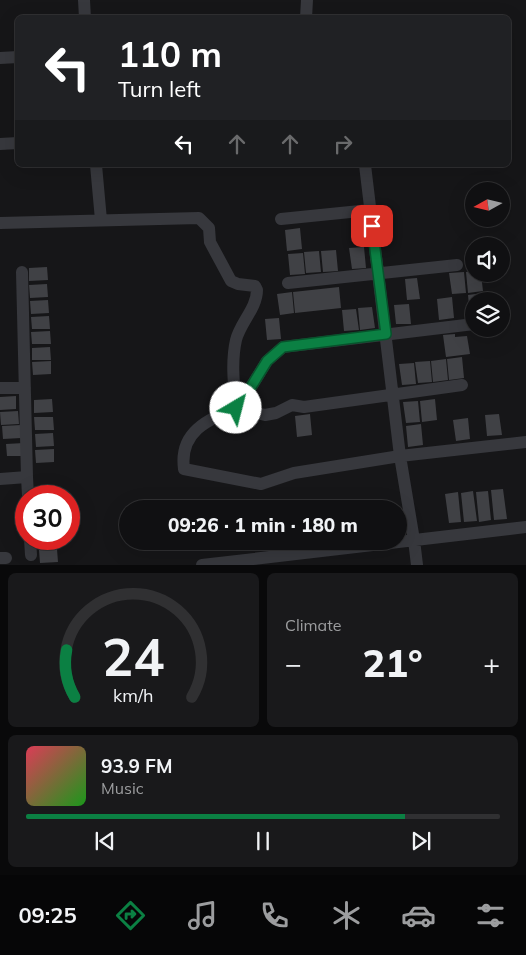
<!DOCTYPE html>
<meta charset="utf-8">
<style>
body{margin:0;font-family:Mulish,sans-serif;background:#19191b;color:#f1f3f6;height:100vh;display:flex;flex-direction:column;font-size:19px;white-space:nowrap}
*{box-sizing:border-box;margin:0}
p{font-size:16px;color:#9c9d9f}
.icon{flex:none;width:28px;height:28px;fill:none;stroke:currentColor;stroke-width:2;stroke-linecap:round;stroke-linejoin:round}
.map{position:relative;height:565px;overflow:hidden}
.drawer{display:flex;flex-direction:column;gap:8px;padding:8px;background:#09090a;flex:1}
.drawer>*{flex:none}
.top-card{position:absolute;left:15px;top:15px;width:496px;height:152px;border-radius:8px;box-shadow:0 5px 20px #0002,0 0 0 1px #303032;background:#202124;color:#fff;overflow:hidden}
.needle{width:32px;rotate:262deg}
.tools{position:absolute;left:465px;top:182px;display:grid;gap:10px}
.tools a{display:grid;place-items:center;width:45px;height:45px;border-radius:50%;background:#101012;box-shadow:0 5px 20px #0002,0 0 0 1px #303032;font-size:25px}
.speed{position:absolute;left:15px;top:485px;display:flex;gap:10px;font-size:25px;font-weight:700;text-align:center}
.speed>*{display:grid;place-content:center;width:65px;height:65px;border-radius:50%;background:#101012;box-shadow:0 5px 20px #0002,0 0 0 1px #303032;line-height:1}
.speed .limit{border:8px solid #d22;background:#fff;color:#111}
.pin{position:absolute;display:grid;place-items:center;width:42px;height:42px;color:#fff;margin:-21px;border-radius:10px;box-shadow:0 2px 8px #0006}
.me{position:absolute;width:55px;margin:-28px;rotate:37deg;stroke-linejoin:round;filter:drop-shadow(0 0 4px #0008)}
.turn{display:flex;align-items:center;gap:18px;height:105px;padding:0 20px;font-size:22px}
.turn .icon{width:65px;height:65px;stroke-width:2.5}
.turn b{display:block;font-size:35px;line-height:42px}
.lanes{display:flex;align-items:center;height:48px;padding:0 20px;background:#0003;justify-content:center;gap:25px;direction:ltr}
.lanes .off{opacity:.35}
.big{font-size:38px;font-weight:800;line-height:1.1}
.drawer .widget{flex:1;display:flex;flex-direction:column;justify-content:center;gap:8px;min-width:0;padding:0 18px;border-radius:8px;background:#19191b}
.drawer .dial{align-items:center;gap:0}
.dial svg{height:130px;overflow:visible;fill:none;stroke:#303032;stroke-width:7;stroke-linecap:round;text-anchor:middle}
.dial text{fill:#f1f3f6;stroke:none}
.song{display:flex;align-items:center;gap:15px}
.cover{width:60px;height:60px;border-radius:8px;background:linear-gradient(135deg,hsl(350 70% 55%),hsl(120 70% 35%))}
.played{height:5px;border-radius:2px;background:linear-gradient(90deg,#0b8043 80%,#303032 80%)}
.keys{display:flex;justify-content:space-around;direction:ltr}
.heat{display:flex;justify-content:space-between;align-items:center;font-size:28px;direction:ltr}
.drawer .tiles{flex:1;display:grid;gap:8px;grid-template-columns:1fr 1fr}
.widget:last-child{grid-column:span 2}
.trip{position:absolute;left:119px;top:500px;width:288px;height:50px;border-radius:25px;background:#101012;box-shadow:0 5px 20px #0002,0 0 0 1px #303032;font-weight:800;line-height:50px;text-align:center}
.tab-bar{display:flex;height:80px;justify-content:space-around;align-items:center;background:#060607;color:#9c9d9f}
.tab-bar .icon{width:35px;height:35px}
.tab-bar .active{color:#0b8043}
.tab-bar b{font-size:22px;color:#f1f3f6}
.map>svg:first-child{display:block}
.building{fill:#404145}
.lines{fill:none;stroke-linecap:round;stroke-linejoin:round}
.street{stroke:#37383d;stroke-width:12}
.route-casing{stroke:#07532c;stroke-width:12}
.route{stroke:#0b8043;stroke-width:9}
</style>
<div class="map">
<svg width="526" height="565" viewBox="0 0 526 565">
<rect width="100%" height="100%" fill="#161618"/>
<!-- building -->
<path class="building" d="M 300,228 L 302,249 L 287,251 L 285,230 Z
M 364,247 L 366,268 L 352,269 L 349,248 Z
M 336,250 L 338,271 L 323,272 L 321,251 Z
M 319,251 L 321,272 L 306,273 L 304,252 Z
M 303,253 L 305,274 L 290,275 L 288,254 Z
M 47,267 L 48,280 L 29,281 L 29,268 Z
M 474,271 L 474,274 L 481,274 L 483,291 L 468,293 L 466,272 Z
M 464,272 L 466,293 L 452,294 L 449,273 Z
M 417,278 L 420,299 L 407,300 L 405,279 Z
M 47,284 L 48,297 L 30,298 L 29,285 Z
M 339,287 L 341,308 L 295,313 L 293,292 Z
M 292,292 L 294,313 L 280,315 L 277,294 Z
M 483,293 L 484,301 L 474,301 L 474,315 L 470,316 L 468,295 Z
M 452,297 L 454,318 L 439,320 L 437,299 Z
M 48,300 L 49,313 L 31,314 L 30,301 Z
M 409,304 L 411,324 L 396,324 L 394,305 Z
M 372,307 L 375,328 L 360,330 L 358,308 Z
M 356,309 L 359,330 L 344,331 L 342,310 Z
M 49,316 L 50,329 L 32,329 L 31,317 Z
M 279,318 L 281,339 L 267,340 L 265,319 Z
M 50,331 L 51,344 L 32,344 L 31,332 Z
M 455,334 L 455,337 L 467,336 L 470,354 L 446,357 L 443,335 Z
M 50,347 L 51,360 L 32,360 L 32,348 Z
M 462,357 L 464,378 L 449,380 L 447,359 Z
M 446,359 L 448,380 L 433,382 L 431,361 Z
M 51,361 L 51,374 L 33,375 L 32,362 Z
M 430,361 L 432,382 L 418,383 L 415,362 Z
M 414,363 L 416,384 L 402,385 L 399,364 Z
M 16,396 L 16,409 L 0,410 L 0,397 Z
M 52,399 L 53,412 L 34,413 L 34,400 Z
M 435,399 L 437,420 L 422,422 L 420,401 Z
M 418,401 L 420,422 L 406,423 L 403,402 Z
M 18,411 L 19,424 L 1,425 L 0,412 Z
M 310,414 L 312,435 L 297,437 L 295,416 Z
M 499,414 L 502,435 L 487,436 L 485,415 Z
M 34,417 L 53,417 L 54,430 L 35,430 Z
M 468,418 L 470,439 L 456,441 L 453,420 Z
M 421,424 L 423,445 L 408,447 L 406,426 Z
M 21,425 L 21,438 L 3,439 L 2,426 Z
M 53,433 L 54,446 L 36,447 L 35,434 Z
M 24,443 L 25,456 L 7,456 L 6,444 Z
M 54,449 L 54,462 L 36,463 L 35,450 Z
M 55,487 L 56,496 L 37,496 L 37,488 Z
M 503,489 L 507,519 L 494,520 L 491,490 Z
M 473,491 L 477,521 L 464,522 L 461,493 Z
M 488,491 L 491,520 L 479,522 L 476,492 Z
M 458,492 L 461,522 L 449,523 L 445,494 Z
M 39,539 L 57,539 L 58,546 L 39,547 Z
M 57,549 L 58,562 L 40,563 L 39,550 Z"/>
<g class="lines">
<!-- street -->
<path class="street" d="M 84,0 L 85,18
M 306,18 L 307,0
M 0,58 L 18,57
M 0,144 L 18,143
M 96,165 L 101,220
M 365,165 L 400,456 L 414,540 L 417,565
M 281,219 L 370,210
M 0,223 L 199,218 L 209,228 L 210,242 L 231,281 L 238,284 L 255,286 L 257,290 C 257,308 240,323 236,340 C 231,362 234,386 236,408
M 288,283 L 457,265
M 462,385 L 304,407 L 292,405 L 276,413 L 265,415 L 236,408 C 207,420 179,432 184,469 L 261,484 L 294,473 L 400,456 L 526,442
M 0,388 L 25,388
M 236,408 L 251,387 L 267,361 L 283,347 L 474,324
M 27,477 L 28,496
M 0,479 L 27,477 L 22,272
M 30,539 L 31,555
M 0,558 L 6,558
M 202,565 L 526,527"/>
</g>
<g class="lines">
<defs>
<path id="route" d="M 236,408 L 251,387 L 267,361 L 283,347 L 386,334 L 372,226"/>
</defs>
<!-- route casing -->
<use href="#route" class="route-casing"/>
<!-- route -->
<use href="#route" class="route"/>
</g>
</svg>
<div class="tools">
<a><svg class="needle" viewBox="-14 -14 28 28"><path d="M0-13l5 13h-10z" fill="#e53935"/><path d="M0 13l5-13h-10z" fill="#9c9d9f"/></svg></a>
<a><svg class="icon" aria-label="sound" viewBox="0 0 24 24"><path d="M4 9h4l5-4v14l-5-4H4zM17 9q2 3 0 6"/></svg></a>
<a><svg class="icon" aria-label="layers" viewBox="0 0 24 24"><path d="M12 4l9 5-9 5-9-5zM3 14l9 5 9-5"/></svg></a>
</div>
<div class="speed"><div class="limit">30</div></div>
<div class="pin" style="left:372px;top:226px;background:#d93025"><svg class="icon" aria-label="arrive" viewBox="0 0 24 24"><path d="M6 21V4h12l-3 4 3 4H6"/></svg></div>
<svg class="me" style="left:236px;top:408px" viewBox="-20 -20 40 40"><circle r="19" fill="#fff"/><path d="M0-13L10 11 0 6-10 11z" fill="#0b8043"/></svg>
<div class="trip">09:26 · 1 min · 180 m</div>
<div class="top-card">
<div class="turn"><svg class="icon" aria-label="left" viewBox="0 0 24 24"><path d="M17 20v-9H6M10 6l-5 5 5 5"/></svg><div><b>110 m</b>Turn left</div></div>
<div class="lanes"><svg class="icon" aria-label="left" viewBox="0 0 24 24"><path d="M17 20v-9H6M10 6l-5 5 5 5"/></svg><svg class="icon off" aria-label="ahead" viewBox="0 0 24 24"><path d="M12 20V5M6 11l6-6 6 6"/></svg><svg class="icon off" aria-label="ahead" viewBox="0 0 24 24"><path d="M12 20V5M6 11l6-6 6 6"/></svg><svg class="icon off" aria-label="right" viewBox="0 0 24 24"><path d="M7 20v-9h11M14 6l5 5-5 5"/></svg></div>
</div>
</div>
<section class="drawer">
<div class="tiles">
<div class="widget dial"><svg viewBox="0 0 100 80">
<path d="M14 69A42 42 0 1 1 86 69"/>
<path d="M14 69A42 42 0 0 1 9 40" stroke="#0b8043"/>
<text x="50" y="56" font-size="32" font-weight="700">24</text>
<text x="50" y="72" font-size="11">km/h</text>
</svg></div>
<div class="widget"><p>Climate</p>
<div class="heat"><a>−</a><b class="big">21°</b><a>+</a></div>
</div>
<div class="widget">
<div class="song"><i class="cover"></i><div><b>93.9 FM</b><p>Music</p></div></div>
<div class="played"></div>
<div class="keys"><svg class="icon" aria-label="previous" viewBox="0 0 24 24"><path d="M18 5L8 12l10 7zM5 5v14"/></svg><svg class="icon" aria-label="pause" viewBox="0 0 24 24"><path d="M8 5v14M16 5v14"/></svg><svg class="icon" aria-label="next" viewBox="0 0 24 24"><path d="M6 5l10 7-10 7zM19 5v14"/></svg></div>
</div>
</div>
</section>
<nav class="tab-bar">
<b>09:25</b>
<svg class="icon active" aria-label="directions" viewBox="0 0 24 24"><path d="M12 3l9 9-9 9-9-9zM9 14v-3h6M13 9l2 2-2 2"/></svg>
<svg class="icon" aria-label="music" viewBox="0 0 24 24"><path d="M9 18V5l10-2v13"/><circle cx="6" cy="18" r="3"/><circle cx="16" cy="16" r="3"/></svg>
<svg class="icon" aria-label="phone" viewBox="0 0 24 24"><path d="M5 4h4l2 5-3 2q2 4 5 5l2-3 5 2v4C11 20 4 13 5 4z"/></svg>
<svg class="icon" aria-label="climate" viewBox="0 0 24 24"><path d="M12 3v18M4 7l16 10M4 17L20 7"/></svg>
<svg class="icon" aria-label="car" viewBox="0 0 24 24"><path d="M5 17H2v-5l4-1 3-4h7l3 4 3 1v5h-3M9 17h6M6 11h13"/><circle cx="7" cy="17" r="2"/><circle cx="17" cy="17" r="2"/></svg>
<svg class="icon" aria-label="filters" viewBox="0 0 24 24"><path d="M4 7h16M4 17h16"/><circle cx="9" cy="7" r="2"/><circle cx="15" cy="17" r="2"/></svg>
</nav>
